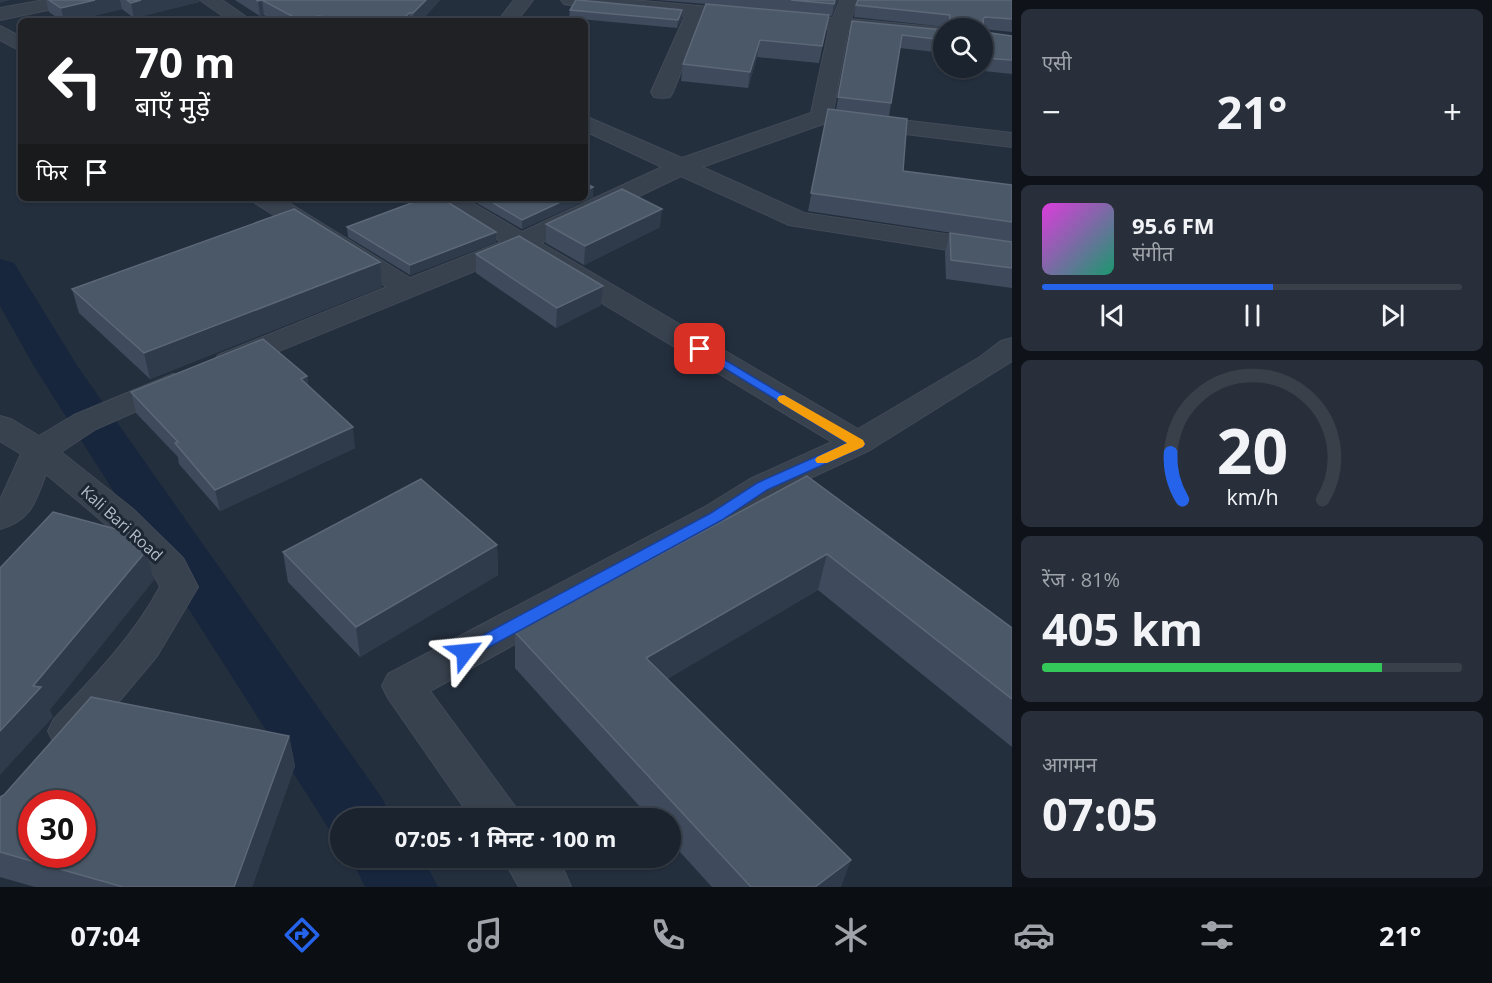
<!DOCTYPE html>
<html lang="hi">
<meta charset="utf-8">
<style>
body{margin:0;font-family:"Open Sans","Noto Sans Devanagari",sans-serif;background:#282f3a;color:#f1f3f6;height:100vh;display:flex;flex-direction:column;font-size:22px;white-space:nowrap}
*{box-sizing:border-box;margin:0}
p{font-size:20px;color:#a0a4aa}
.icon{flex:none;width:33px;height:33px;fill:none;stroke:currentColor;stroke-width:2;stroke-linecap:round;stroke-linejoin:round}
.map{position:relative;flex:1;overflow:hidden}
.drawer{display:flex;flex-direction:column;gap:9px;padding:9px;background:#0f1319;width:480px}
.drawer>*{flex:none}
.hud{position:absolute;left:18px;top:18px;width:570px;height:183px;border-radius:9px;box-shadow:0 2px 4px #0004,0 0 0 2px #39404a;background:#202124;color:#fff;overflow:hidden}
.buttons{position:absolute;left:933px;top:18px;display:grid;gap:12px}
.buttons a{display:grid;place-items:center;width:60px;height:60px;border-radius:50%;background:#1b232e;box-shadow:0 2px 4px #0004,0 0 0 2px #39404a;font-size:30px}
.speed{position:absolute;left:18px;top:790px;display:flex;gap:12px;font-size:30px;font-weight:700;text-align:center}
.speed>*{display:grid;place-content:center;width:78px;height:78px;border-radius:50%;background:#1b232e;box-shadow:0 2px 4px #0004,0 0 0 2px #39404a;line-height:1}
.speed .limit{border:9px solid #d22;background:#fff;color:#111}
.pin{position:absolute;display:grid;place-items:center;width:51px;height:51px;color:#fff;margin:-26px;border-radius:12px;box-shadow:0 3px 9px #0006}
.me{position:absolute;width:66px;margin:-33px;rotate:61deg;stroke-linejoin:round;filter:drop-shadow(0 0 4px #0008)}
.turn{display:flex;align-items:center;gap:21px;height:126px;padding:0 18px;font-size:27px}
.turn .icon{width:78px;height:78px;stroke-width:2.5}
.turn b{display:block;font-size:42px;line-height:51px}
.then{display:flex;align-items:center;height:57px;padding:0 18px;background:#0003;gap:12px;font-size:22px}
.big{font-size:45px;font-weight:700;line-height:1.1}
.drawer .card{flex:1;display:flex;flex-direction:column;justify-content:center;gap:9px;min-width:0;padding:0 21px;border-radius:9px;background:#282f3a}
.drawer .dial{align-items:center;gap:0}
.dial svg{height:156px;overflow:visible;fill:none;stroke:#39404a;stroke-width:7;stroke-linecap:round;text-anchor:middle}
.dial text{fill:#f1f3f6;stroke:none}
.song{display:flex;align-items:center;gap:18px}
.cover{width:72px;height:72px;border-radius:9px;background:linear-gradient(135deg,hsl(300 70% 55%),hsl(160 70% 35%))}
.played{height:6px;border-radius:3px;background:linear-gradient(90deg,#2563eb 55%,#39404a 55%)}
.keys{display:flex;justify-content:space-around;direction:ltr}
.heat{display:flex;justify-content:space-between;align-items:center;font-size:33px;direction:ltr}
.charge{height:9px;border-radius:4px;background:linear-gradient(90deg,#34c759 81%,#39404a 0)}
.trip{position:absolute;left:330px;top:808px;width:351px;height:60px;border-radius:30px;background:#1b232e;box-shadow:0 2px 4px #0004,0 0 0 2px #39404a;font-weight:700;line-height:60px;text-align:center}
.dock{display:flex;height:96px;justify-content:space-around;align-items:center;background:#0b0e12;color:#a0a4aa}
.dock .icon{width:42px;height:42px}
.dock .active{color:#2563eb}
.dock b{font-size:27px;color:#f1f3f6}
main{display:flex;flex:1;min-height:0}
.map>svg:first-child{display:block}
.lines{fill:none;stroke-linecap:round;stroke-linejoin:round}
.canal{fill:#17263c;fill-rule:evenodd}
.street-casing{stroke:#414a57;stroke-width:2}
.street{fill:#38414e;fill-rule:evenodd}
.wall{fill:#3f4b5c}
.shaded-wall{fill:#2f3b4b}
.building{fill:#4b5868;stroke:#5c6777;stroke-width:1.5;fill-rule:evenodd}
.route{fill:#2563eb;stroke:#184099;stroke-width:1.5}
.slow{fill:#f59e0b}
.labels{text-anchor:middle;stroke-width:6;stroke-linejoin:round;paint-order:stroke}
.street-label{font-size:16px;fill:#b4bcc9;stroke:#1d2633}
</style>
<main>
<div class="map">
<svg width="1012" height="887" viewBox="0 0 1012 887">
<rect width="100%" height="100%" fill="#242f3e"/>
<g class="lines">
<!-- canal -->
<path class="canal" d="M 0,259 L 14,263 L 78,367 L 382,798 L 392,819 L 340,819 L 340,841 L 336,840 L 35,368 L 0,306 Z
M 351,858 L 423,858 L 438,887 L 365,887 Z"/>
<defs>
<path id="street" d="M 44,0 L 81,0 L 78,4 L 72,5 L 0,20 L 0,8 Z
M 200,0 L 222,0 L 252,21 L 230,21 Z
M 514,0 L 533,0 L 517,21 L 498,21 Z
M 561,0 L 632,0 L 833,18 L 840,0 L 858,0 L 851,19 L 945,28 L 944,40 L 848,31 L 833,112 L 1012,133 L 1012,147 L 823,124 L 702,167 L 804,213 L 1012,244 L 1012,260 L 789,225 L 681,176 L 541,243 L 858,429 L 980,357 L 1001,341 L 1012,338 L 1012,361 L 870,450 L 774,495 L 729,526 L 430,691 L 514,805 L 521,819 L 472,819 L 388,698 L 382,686 L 388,674 L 703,508 L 750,479 L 832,442 L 519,253 L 240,367 L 229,370 L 218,367 L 214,361 L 218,355 L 387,287 L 255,203 L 252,198 L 281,198 L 410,278 L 501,242 L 437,203 L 434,198 L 464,198 L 522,232 L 662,167 L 585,131 L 585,116 L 682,158 L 811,113 L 829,29 L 703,17 L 673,92 L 670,97 L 662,98 L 654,97 L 651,92 L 685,16 L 570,5 L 564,4 Z
M 0,26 L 21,37 L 21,51 L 0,40 Z
M 173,374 L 184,376 L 188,383 L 184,390 L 96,429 L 61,452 L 133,509 L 183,558 L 198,587 L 157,656 L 84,743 L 69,749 L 54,743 L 48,731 L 54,719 C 93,678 133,637 160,587 C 145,551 77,501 46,474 C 35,502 32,520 0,529 L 0,500 L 21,454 L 0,441 L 0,416 L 11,419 L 39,436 L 74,415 Z
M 503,858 L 554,858 L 564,871 L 571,887 L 519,887 Z"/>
</defs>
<!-- street casing -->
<use href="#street" class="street-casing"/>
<!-- street -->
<use href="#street" class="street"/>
</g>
<!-- wall -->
<path class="wall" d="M 46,0 L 199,0 L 199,2 L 134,18 L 122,9 L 73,21 L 62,21 L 49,12 Z
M 235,0 L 440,0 L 421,21 L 274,21 L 264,15 L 260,16 Z
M 657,0 L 838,0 L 832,16 L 829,15 L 819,63 L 757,57 L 748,88 L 681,81 L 683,64 L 706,4 Z
M 1012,0 L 1012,32 L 983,29 L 984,32 L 1012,36 L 1012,74 L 965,69 L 965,68 L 982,68 L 982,28 L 947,28 L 947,27 L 854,17 L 856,5 Z
M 570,10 L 682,10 L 682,18 L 677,28 L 569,18 Z
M 852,21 L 944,30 L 944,53 L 900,48 L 889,116 L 836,110 Z
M 828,109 L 903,171 L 1012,185 L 1012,242 L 808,211 Z
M 593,197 L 522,229 L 468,198 L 585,198 Z
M 546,224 L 660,227 L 584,265 L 546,243 Z
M 347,227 L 496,232 L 496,242 L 410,275 L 348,237 Z
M 950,233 L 1012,242 L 1012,288 L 946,279 L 945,252 Z
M 476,254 L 601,305 L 556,328 L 476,273 Z
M 382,287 L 150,379 L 79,313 L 72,289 Z
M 307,376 L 308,386 L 355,448 L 220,511 L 179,464 L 178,457 L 136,413 L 131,392 Z
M 807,476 L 1012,628 L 1012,747 L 818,590 L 667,679 L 841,887 L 712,887 L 670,841 L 670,819 L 651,819 L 515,668 L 515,632 Z
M 497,545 L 498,575 L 360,657 L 288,582 L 283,552 Z
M 289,736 L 295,766 L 252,887 L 35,887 L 0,877 L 0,797 Z"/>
<!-- shaded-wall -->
<path class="shaded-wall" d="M 0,0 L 10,0 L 0,3 Z
M 95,0 L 120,0 L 122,9 L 73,21 L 64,21 L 61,8 Z
M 141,0 L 199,0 L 199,2 L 134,18 L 131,3 Z
M 262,0 L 264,15 L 260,16 L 258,1 Z
M 426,0 L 440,0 L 421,21 L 414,21 L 413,13 Z
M 835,0 L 838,0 L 832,16 L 834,4 Z
M 682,10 L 682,18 L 677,28 L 678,20 Z
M 409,13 L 409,21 L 401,21 Z
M 318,16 L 318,21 L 301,21 Z
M 760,40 L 757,57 L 748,88 L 750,72 Z
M 593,187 L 593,197 L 522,229 L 522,220 L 569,198 L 585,198 L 585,191 Z
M 662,209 L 660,227 L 584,265 L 585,246 Z
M 496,232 L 496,242 L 410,275 L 410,265 Z
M 380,262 L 382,287 L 150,379 L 144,353 Z
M 603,286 L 601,305 L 556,328 L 557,308 Z
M 307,376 L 310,397 L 301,379 Z
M 353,427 L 355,448 L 220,511 L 215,490 Z
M 497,545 L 498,575 L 360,657 L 356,627 Z
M 146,551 L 154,580 L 50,710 L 53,717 L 0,775 L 0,731 L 33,686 Z
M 827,554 L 818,590 L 642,694 L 646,658 Z
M 289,736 L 295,766 L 252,887 L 234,887 Z
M 851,860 L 841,887 L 815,887 Z"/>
<!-- building -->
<path class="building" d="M 49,0 L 95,0 L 61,8 Z
M 127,0 L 141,0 L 131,3 Z
M 256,0 L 426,0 L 413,13 L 409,13 L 401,21 L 365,21 L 318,16 L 301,21 L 262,0 L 258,1 Z
M 576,0 L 578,0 L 682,10 L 678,20 L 570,10 Z
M 791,0 L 835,0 L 834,4 Z
M 858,0 L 1012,0 L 1012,19 L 985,17 L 983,19 L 984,32 L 1012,36 L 1012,60 L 982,58 L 982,28 L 949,28 L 950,15 L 856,5 Z
M 706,4 L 829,15 L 822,46 L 760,40 L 750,72 L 683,64 Z
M 852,21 L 944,30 L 944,40 L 902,35 L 891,103 L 838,97 Z
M 828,109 L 907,119 L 903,171 L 1012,185 L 1012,222 L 811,193 Z
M 585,183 L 593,187 L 585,191 Z
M 622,189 L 662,209 L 585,246 L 546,224 Z
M 425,198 L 441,198 L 496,232 L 410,265 L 347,227 Z
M 485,198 L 569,198 L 522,220 Z
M 294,209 L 380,262 L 144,353 L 72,289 Z
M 950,233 L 1012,242 L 1012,268 L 951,260 Z
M 519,236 L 603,286 L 557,308 L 476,254 Z
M 263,339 L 307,376 L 301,379 L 353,427 L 215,490 L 175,443 L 178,442 L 131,392 Z
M 807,476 L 1012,628 L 1012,699 L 827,554 L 646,658 L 851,860 L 815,887 L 751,887 L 515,632 Z
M 421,479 L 497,545 L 356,627 L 283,552 Z
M 53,512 L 134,534 L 146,551 L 33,686 L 41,687 L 0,731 L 0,568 Z
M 91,697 L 289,736 L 234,887 L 123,887 L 0,852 L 0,797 L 4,795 ZM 32,804 L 82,804 L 82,855 L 32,855 Z"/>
<!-- route -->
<path class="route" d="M 700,345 L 865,444 L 863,447 L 767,490 L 722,520 L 471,657 L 465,659 L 459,657 L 457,652 L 459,648 L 711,513 L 757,483 L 847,443 L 696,351 L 694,349 Z"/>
<!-- slow -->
<path class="slow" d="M 784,395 L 863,440 L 865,444 L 863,447 L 827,463 L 817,463 L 815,460 L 817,457 L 847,443 L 779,402 L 777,399 L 779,396 Z"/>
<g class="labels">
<!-- street labels -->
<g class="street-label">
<text transform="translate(122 523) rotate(42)" y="6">Kali Bari Road</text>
</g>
</g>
</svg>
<div class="buttons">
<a><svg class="icon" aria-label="search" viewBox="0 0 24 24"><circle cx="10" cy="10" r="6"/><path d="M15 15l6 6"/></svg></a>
</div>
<div class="speed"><div class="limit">30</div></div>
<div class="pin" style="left:700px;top:349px;background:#d93025"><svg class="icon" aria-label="arrive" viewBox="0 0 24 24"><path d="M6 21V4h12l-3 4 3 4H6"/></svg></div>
<svg class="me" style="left:465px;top:652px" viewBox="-20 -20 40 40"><path d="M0-17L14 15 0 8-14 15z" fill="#2563eb" stroke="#fff" stroke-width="4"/></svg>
<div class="trip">07:05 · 1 मिनट · 100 m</div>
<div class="hud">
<div class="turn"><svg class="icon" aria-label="left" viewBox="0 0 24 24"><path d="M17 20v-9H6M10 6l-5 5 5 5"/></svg><div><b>70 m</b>बाएँ मुड़ें</div></div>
<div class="then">फिर<svg class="icon" aria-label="arrive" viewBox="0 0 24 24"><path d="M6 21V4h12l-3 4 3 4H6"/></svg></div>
</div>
</div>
<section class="drawer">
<div class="card"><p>एसी</p>
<div class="heat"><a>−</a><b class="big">21°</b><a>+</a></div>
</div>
<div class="card">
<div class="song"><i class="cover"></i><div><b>95.6 FM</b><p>संगीत</p></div></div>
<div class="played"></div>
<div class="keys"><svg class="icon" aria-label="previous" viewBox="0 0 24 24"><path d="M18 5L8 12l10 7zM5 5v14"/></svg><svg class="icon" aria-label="pause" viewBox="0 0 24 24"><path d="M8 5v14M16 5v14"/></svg><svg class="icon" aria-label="next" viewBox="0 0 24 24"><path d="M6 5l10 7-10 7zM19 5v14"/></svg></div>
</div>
<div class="card dial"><svg viewBox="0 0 100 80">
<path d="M14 69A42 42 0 1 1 86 69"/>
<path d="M14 69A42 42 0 0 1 8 45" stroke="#2563eb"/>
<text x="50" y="56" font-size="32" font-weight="700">20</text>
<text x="50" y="72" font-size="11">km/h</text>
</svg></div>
<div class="card"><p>रेंज · 81%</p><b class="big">405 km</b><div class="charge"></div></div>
<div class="card"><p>आगमन</p><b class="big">07:05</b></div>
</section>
</main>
<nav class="dock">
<b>07:04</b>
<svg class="icon active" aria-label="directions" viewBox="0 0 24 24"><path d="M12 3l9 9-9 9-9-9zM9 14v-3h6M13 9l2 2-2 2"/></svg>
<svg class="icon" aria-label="music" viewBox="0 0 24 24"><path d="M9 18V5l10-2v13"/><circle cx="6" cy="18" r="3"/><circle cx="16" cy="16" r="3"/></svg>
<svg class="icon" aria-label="phone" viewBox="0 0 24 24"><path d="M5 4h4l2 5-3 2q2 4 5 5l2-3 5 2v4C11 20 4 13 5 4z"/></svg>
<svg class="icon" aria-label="climate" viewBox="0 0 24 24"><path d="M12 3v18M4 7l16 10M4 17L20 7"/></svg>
<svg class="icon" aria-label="car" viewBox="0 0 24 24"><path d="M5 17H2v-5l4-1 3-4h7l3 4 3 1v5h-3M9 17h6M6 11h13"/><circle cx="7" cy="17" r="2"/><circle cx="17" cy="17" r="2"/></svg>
<svg class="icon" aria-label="filters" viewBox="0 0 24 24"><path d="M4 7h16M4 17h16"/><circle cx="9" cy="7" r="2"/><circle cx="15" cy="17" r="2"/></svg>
<b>21°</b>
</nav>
